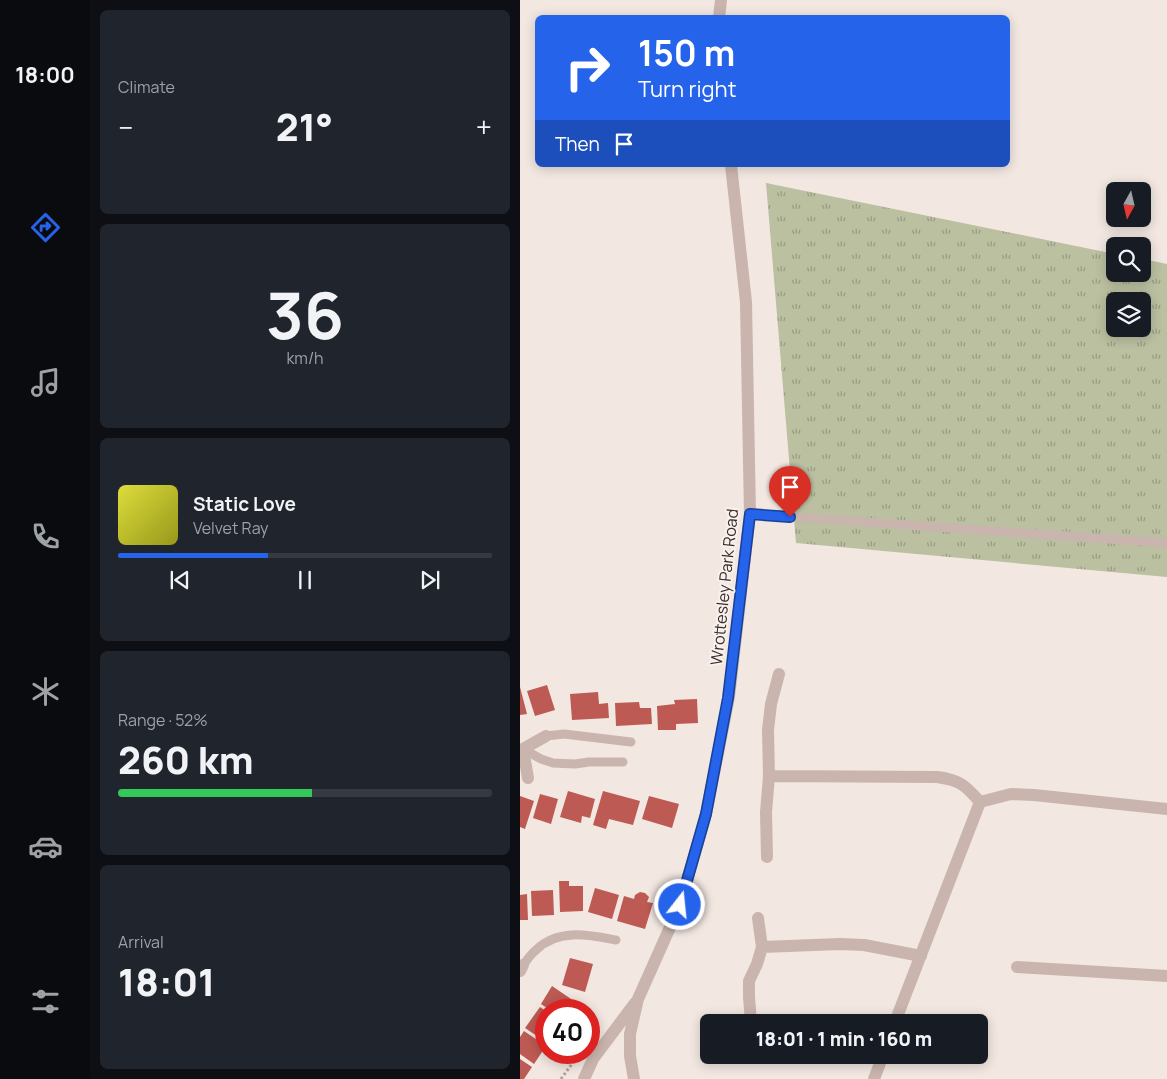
<!DOCTYPE html>
<meta charset="utf-8">
<style>
body{margin:0;font-family:Manrope,sans-serif;background:#20242c;color:#f1f3f6;height:100vh;display:flex;flex-direction:column;font-size:19px;white-space:nowrap}
*{box-sizing:border-box;margin:0}
p{font-size:16px;color:#9ea1a6}
.icon{flex:none;width:28px;height:28px;fill:none;stroke:currentColor;stroke-width:2;stroke-linecap:round;stroke-linejoin:round}
.map{position:relative;flex:1;overflow:hidden}
.panel{display:flex;flex-direction:column;gap:10px;padding:10px;background:#0d0f14;width:430px}
.panel>*{flex:none}
.hud{position:absolute;left:15px;top:15px;width:475px;height:152px;border-radius:8px;box-shadow:0 2px 12px #0003;background:#2563eb;color:#fff;overflow:hidden}
.needle{width:32px;rotate:188deg}
.tools{position:absolute;left:586px;top:182px;display:grid;gap:10px}
.tools a{display:grid;place-items:center;width:45px;height:45px;border-radius:8px;background:#171b24;box-shadow:0 2px 12px #0003;font-size:25px}
.speed{position:absolute;left:15px;top:999px;display:flex;gap:10px;font-size:25px;font-weight:700;text-align:center}
.speed>*{display:grid;place-content:center;width:65px;height:65px;border-radius:50%;background:#171b24;box-shadow:0 2px 12px #0003;line-height:1}
.speed .limit{border:8px solid #d22;background:#fff;color:#111}
.pin{position:absolute;display:grid;place-items:center;width:42px;height:42px;color:#fff;margin:-51px -21px;border-radius:50% 50% 50% 0;rotate:-45deg;box-shadow:0 0 5px #0007}
.pin .icon{rotate:45deg}
.me{position:absolute;width:55px;margin:-28px;rotate:16deg;stroke-linejoin:round;filter:drop-shadow(0 0 4px #0008)}
.turn{display:flex;align-items:center;gap:18px;height:105px;padding:0 20px;font-size:22px}
.turn .icon{width:65px;height:65px;stroke-width:2.5}
.turn b{display:block;font-size:35px;line-height:42px}
.then{display:flex;align-items:center;height:48px;padding:0 20px;background:#0003;gap:10px;font-size:19px}
.big{font-size:38px;font-weight:800;line-height:1.1}
.panel .tile{flex:1;display:flex;flex-direction:column;justify-content:center;gap:8px;min-width:0;padding:0 18px;border-radius:8px;background:#20242c}
.panel .dial{align-items:center;gap:0}
.dial b{font-size:65px;line-height:1}
.song{display:flex;align-items:center;gap:15px}
.cover{width:60px;height:60px;border-radius:8px;background:linear-gradient(135deg,hsl(60 70% 55%),hsl(60 70% 35%))}
.played{height:5px;border-radius:2px;background:linear-gradient(90deg,#2563eb 40%,#363941 40%)}
.keys{display:flex;justify-content:space-around;direction:ltr}
.heat{display:flex;justify-content:space-between;align-items:center;font-size:28px;direction:ltr}
.charge{height:8px;border-radius:4px;background:linear-gradient(90deg,#34c759 52%,#363941 0)}
.trip{position:absolute;left:180px;top:1014px;width:288px;height:50px;border-radius:8px;background:#171b24;box-shadow:0 2px 12px #0003;font-weight:800;line-height:50px;text-align:center}
main{display:flex;flex:1;min-height:0}
.dock{display:flex;flex-direction:column;width:90px;justify-content:space-around;align-items:center;background:#090b0e;color:#9ea1a6}
.dock .icon{width:35px;height:35px}
.dock .on{color:#2563eb}
.dock b{font-size:22px;color:#f1f3f6}
.map>svg:first-child{display:block}
.grass{fill:url(#grass-tufts);fill-rule:evenodd}
.building{fill:#bd5a53}
.lines{fill:none;stroke-linecap:round;stroke-linejoin:round}
.path{stroke:#b59f97;stroke-width:3;stroke-dasharray:2.5 2.5;stroke-linecap:butt}
.service{stroke:#c9b5ad;stroke-width:9}
.minor{stroke:#c9b5ad;stroke-width:12}
.tertiary{stroke:#c9b5ad;stroke-width:12}
.route-casing{stroke:#184099;stroke-width:12}
.route{stroke:#2563eb;stroke-width:9}
.labels{text-anchor:middle;stroke-width:4;stroke-linejoin:round;paint-order:stroke}
.street-label{font-size:16px;fill:#382d2b;stroke:#f9f1ed}
</style>
<main>
<nav class="dock">
<b>18:00</b>
<svg class="icon on" aria-label="directions" viewBox="0 0 24 24"><path d="M12 3l9 9-9 9-9-9zM9 14v-3h6M13 9l2 2-2 2"/></svg>
<svg class="icon" aria-label="music" viewBox="0 0 24 24"><path d="M9 18V5l10-2v13"/><circle cx="6" cy="18" r="3"/><circle cx="16" cy="16" r="3"/></svg>
<svg class="icon" aria-label="phone" viewBox="0 0 24 24"><path d="M5 4h4l2 5-3 2q2 4 5 5l2-3 5 2v4C11 20 4 13 5 4z"/></svg>
<svg class="icon" aria-label="climate" viewBox="0 0 24 24"><path d="M12 3v18M4 7l16 10M4 17L20 7"/></svg>
<svg class="icon" aria-label="car" viewBox="0 0 24 24"><path d="M5 17H2v-5l4-1 3-4h7l3 4 3 1v5h-3M9 17h6M6 11h13"/><circle cx="7" cy="17" r="2"/><circle cx="17" cy="17" r="2"/></svg>
<svg class="icon" aria-label="filters" viewBox="0 0 24 24"><path d="M4 7h16M4 17h16"/><circle cx="9" cy="7" r="2"/><circle cx="15" cy="17" r="2"/></svg>
</nav>
<section class="panel">
<div class="tile"><p>Climate</p>
<div class="heat"><a>−</a><b class="big">21°</b><a>+</a></div>
</div>
<div class="tile dial"><b>36</b><p>km/h</p></div>
<div class="tile">
<div class="song"><i class="cover"></i><div><b>Static Love</b><p>Velvet Ray</p></div></div>
<div class="played"></div>
<div class="keys"><svg class="icon" aria-label="previous" viewBox="0 0 24 24"><path d="M18 5L8 12l10 7zM5 5v14"/></svg><svg class="icon" aria-label="pause" viewBox="0 0 24 24"><path d="M8 5v14M16 5v14"/></svg><svg class="icon" aria-label="next" viewBox="0 0 24 24"><path d="M6 5l10 7-10 7zM19 5v14"/></svg></div>
</div>
<div class="tile"><p>Range · 52%</p><b class="big">260 km</b><div class="charge"></div></div>
<div class="tile"><p>Arrival</p><b class="big">18:01</b></div>
</section>
<div class="map">
<svg width="647" height="1079" viewBox="0 0 647 1079">
<defs>
<pattern id="grass-tufts" width="24" height="20" patternUnits="userSpaceOnUse" patternTransform="scale(1.25)"><rect width="24" height="20" fill="#bbc0a1"/><path d="M3 7l-1-3M5 7V3M7 7l1-3M15 17l-1-3M17 17v-4M19 17l1-3" fill="none" stroke="#999c83"/></pattern>
</defs>
<rect width="100%" height="100%" fill="#f2e7e1"/>
<!-- grass -->
<path class="grass" d="M 246,183 L 595,254 L 595,274 L 622,274 L 623,259 L 647,264 L 647,577 L 276,543 ZM 595,301 L 622,301 L 622,329 L 595,329 Z"/>
<!-- building -->
<path class="building" d="M 27,685 L 35,710 L 15,716 L 7,691 Z
M 0,687 L 7,714 L 0,715 Z
M 78,692 L 79,704 L 88,703 L 89,718 L 52,720 L 50,694 Z
M 177,699 L 178,723 L 156,724 L 156,730 L 138,730 L 137,706 L 155,704 L 154,700 Z
M 119,702 L 120,708 L 131,708 L 132,724 L 96,726 L 95,703 Z
M 48,791 L 75,799 L 70,818 L 62,816 L 61,823 L 40,817 Z
M 83,791 L 120,801 L 113,825 L 89,819 L 86,829 L 73,825 Z
M 20,794 L 38,799 L 31,824 L 13,818 Z
M 0,796 L 14,801 L 5,829 L 0,827 Z
M 129,796 L 159,804 L 152,828 L 122,819 Z
M 39,881 L 49,881 L 49,886 L 63,886 L 63,911 L 40,912 Z
M 75,888 L 99,895 L 92,919 L 68,912 Z
M 33,890 L 34,915 L 12,916 L 11,891 Z
M 120,892 L 125,893 L 129,897 L 127,902 L 133,903 L 125,929 L 97,921 L 104,896 L 114,899 L 115,895 Z
M 7,894 L 8,920 L 0,920 L 0,895 Z
M 50,958 L 73,964 L 65,992 L 42,985 Z
M 32,986 L 57,1003 L 52,1010 L 30,1010 L 21,1004 Z
M 20,1007 L 26,1011 L 26,1042 L 5,1028 Z
M 4,1031 L 26,1046 L 14,1064 L 0,1054 L 0,1037 Z
M 0,1059 L 12,1067 L 4,1079 L 0,1079 Z"/>
<g class="lines">
<!-- path -->
<path class="path" d="M 41,1079 L 54,1061"/>
<!-- service -->
<path class="service" d="M 230,514 L 647,543
M 26,736 L 44,734 L 111,742
M 3,749 L 21,759 L 33,763 L 55,764 L 69,762 L 103,762
M 3,965 C 7,960 11,954 16,950 C 38,928 69,935 96,940"/>
<!-- minor -->
<path class="minor" d="M 3,749 L 8,778
M 0,750 L 3,749 L 26,736
M 249,776 L 417,777 C 440,780 445,785 460,802
M 247,857 L 246,812 L 249,776 L 248,730 L 251,704 L 259,674
M 242,947 L 320,944 L 344,945 L 401,956
M 497,967 L 647,976
M 0,971 L 3,965
M 231,1022 L 229,997 L 229,981 L 237,964 L 242,947 L 238,918
M 375,1022 L 460,802 L 491,794 L 514,795 L 647,809
M 354,1079 L 363,1055"/>
<!-- tertiary -->
<path class="tertiary" d="M 199,18 L 201,0
M 64,1079 L 73,1059 L 115,1003
M 114,1079 L 110,1056 L 110,1034 L 118,999 L 160,905 L 186,814 L 209,697 L 230,514 L 226,302 L 211,165"/>
</g>
<g class="lines">
<defs>
<path id="route" d="M 160,905 L 186,814 L 208,698 L 230,514 L 270,517"/>
</defs>
<!-- route casing -->
<use href="#route" class="route-casing"/>
<!-- route -->
<use href="#route" class="route"/>
</g>
<g class="labels">
<!-- street labels -->
<g class="street-label">
<text transform="translate(204 587) rotate(-84)" y="6">Wrottesley Park Road</text>
</g>
</g>
</svg>
<div class="tools">
<a><svg class="needle" viewBox="-14 -14 28 28"><path d="M0-13l5 13h-10z" fill="#e53935"/><path d="M0 13l5-13h-10z" fill="#9ea1a6"/></svg></a>
<a><svg class="icon" aria-label="search" viewBox="0 0 24 24"><circle cx="10" cy="10" r="6"/><path d="M15 15l6 6"/></svg></a>
<a><svg class="icon" aria-label="layers" viewBox="0 0 24 24"><path d="M12 4l9 5-9 5-9-5zM3 14l9 5 9-5"/></svg></a>
</div>
<div class="speed"><div class="limit">40</div></div>
<div class="pin" style="left:270px;top:517px;background:#d93025"><svg class="icon" aria-label="arrive" viewBox="0 0 24 24"><path d="M6 21V4h12l-3 4 3 4H6"/></svg></div>
<svg class="me" style="left:160px;top:905px" viewBox="-20 -20 40 40"><circle r="17" fill="#2563eb" stroke="#fff" stroke-width="3"/><path d="M0-11L8 9 0 5-8 9z" fill="#fff"/></svg>
<div class="trip">18:01 · 1 min · 160 m</div>
<div class="hud">
<div class="turn"><svg class="icon" aria-label="right" viewBox="0 0 24 24"><path d="M7 20v-9h11M14 6l5 5-5 5"/></svg><div><b>150 m</b>Turn right</div></div>
<div class="then">Then<svg class="icon" aria-label="arrive" viewBox="0 0 24 24"><path d="M6 21V4h12l-3 4 3 4H6"/></svg></div>
</div>
</div>
</main>
